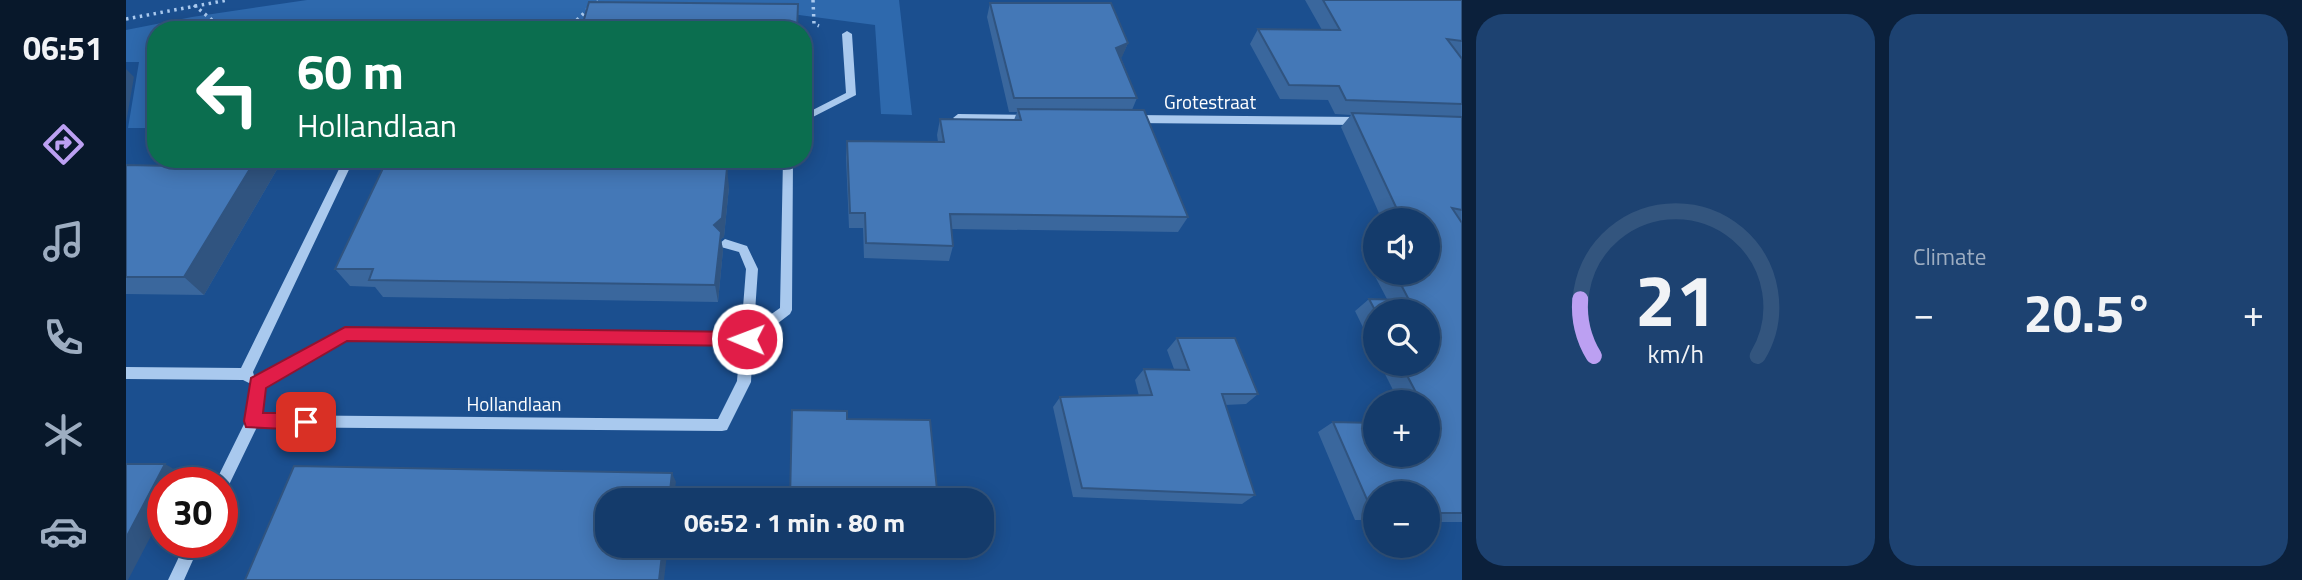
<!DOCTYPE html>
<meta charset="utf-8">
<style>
body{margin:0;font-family:"Titillium Web",sans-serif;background:#1d4271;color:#f1f3f6;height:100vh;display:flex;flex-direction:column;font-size:26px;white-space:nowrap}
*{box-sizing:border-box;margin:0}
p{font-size:23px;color:#9dadc1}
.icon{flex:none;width:38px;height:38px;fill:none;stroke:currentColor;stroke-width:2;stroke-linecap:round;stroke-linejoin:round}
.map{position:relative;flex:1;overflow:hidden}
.panel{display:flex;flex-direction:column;gap:14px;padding:14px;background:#0b203b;width:840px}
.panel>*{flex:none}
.hud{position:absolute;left:21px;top:21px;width:665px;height:147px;border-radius:28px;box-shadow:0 4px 18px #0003,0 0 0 2px #33557e;background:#0b6e4f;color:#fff;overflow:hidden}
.fabs{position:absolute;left:1237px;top:208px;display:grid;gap:14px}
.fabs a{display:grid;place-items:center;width:77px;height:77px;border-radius:50%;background:#143b6b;box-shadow:0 4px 18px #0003,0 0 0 2px #33557e;font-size:35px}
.speed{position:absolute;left:21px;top:467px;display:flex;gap:14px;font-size:35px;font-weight:700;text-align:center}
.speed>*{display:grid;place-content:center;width:91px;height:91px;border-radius:50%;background:#143b6b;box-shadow:0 4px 18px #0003,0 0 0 2px #33557e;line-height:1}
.speed .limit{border:10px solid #d22;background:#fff;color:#111}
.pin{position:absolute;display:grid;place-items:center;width:60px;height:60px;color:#fff;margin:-30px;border-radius:14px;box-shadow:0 4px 10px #0006}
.me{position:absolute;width:77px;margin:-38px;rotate:271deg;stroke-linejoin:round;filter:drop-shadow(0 0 5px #0008)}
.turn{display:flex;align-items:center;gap:24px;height:147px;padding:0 35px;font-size:32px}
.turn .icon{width:91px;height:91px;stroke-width:2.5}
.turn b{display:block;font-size:49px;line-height:60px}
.big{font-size:52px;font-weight:700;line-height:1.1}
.panel .widget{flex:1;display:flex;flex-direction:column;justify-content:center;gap:10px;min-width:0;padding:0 24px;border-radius:28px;background:#1d4271}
.panel .dial{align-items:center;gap:0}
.dial svg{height:182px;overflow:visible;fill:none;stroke:#33557e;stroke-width:7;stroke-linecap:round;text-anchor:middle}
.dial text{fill:#f1f3f6;stroke:none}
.heat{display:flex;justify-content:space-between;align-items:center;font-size:38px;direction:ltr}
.panel .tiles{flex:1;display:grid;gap:14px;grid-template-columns:repeat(2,1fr)}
.trip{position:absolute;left:469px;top:488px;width:399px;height:70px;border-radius:28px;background:#143b6b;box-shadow:0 4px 18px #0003,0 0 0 2px #33557e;font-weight:700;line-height:70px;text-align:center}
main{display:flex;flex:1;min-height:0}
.tabs{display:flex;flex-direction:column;width:126px;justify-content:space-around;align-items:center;background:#08182b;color:#9dadc1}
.tabs .icon{width:49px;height:49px}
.tabs .active{color:#bca0f2}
.tabs b{font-size:32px;color:#f1f3f6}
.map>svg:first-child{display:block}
.green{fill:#2e69ad}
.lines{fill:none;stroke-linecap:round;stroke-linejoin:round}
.path{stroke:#a9c9ee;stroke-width:3.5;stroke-dasharray:2.5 4.5;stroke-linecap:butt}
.minor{fill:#a9c9ee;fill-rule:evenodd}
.wall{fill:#3a679d}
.shaded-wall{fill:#305480}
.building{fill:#4478b7;stroke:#305480;stroke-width:2}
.route{fill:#e11d48;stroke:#92132f;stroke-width:2}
.labels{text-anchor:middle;stroke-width:7;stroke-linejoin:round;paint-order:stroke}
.street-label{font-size:19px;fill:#fff;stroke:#1b4f8f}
</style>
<main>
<nav class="tabs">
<b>06:51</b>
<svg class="icon active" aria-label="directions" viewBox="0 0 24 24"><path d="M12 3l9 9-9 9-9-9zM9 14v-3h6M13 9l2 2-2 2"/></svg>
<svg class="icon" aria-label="music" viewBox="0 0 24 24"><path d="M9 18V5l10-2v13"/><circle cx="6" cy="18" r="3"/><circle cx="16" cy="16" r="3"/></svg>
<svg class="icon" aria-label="phone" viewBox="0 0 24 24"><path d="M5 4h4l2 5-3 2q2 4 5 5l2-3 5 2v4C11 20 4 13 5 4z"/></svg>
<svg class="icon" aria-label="climate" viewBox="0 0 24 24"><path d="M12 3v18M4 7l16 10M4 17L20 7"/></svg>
<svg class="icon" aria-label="car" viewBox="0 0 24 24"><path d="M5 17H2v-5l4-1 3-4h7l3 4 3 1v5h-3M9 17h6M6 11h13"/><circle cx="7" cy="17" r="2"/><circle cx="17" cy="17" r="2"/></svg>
</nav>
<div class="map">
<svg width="1336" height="580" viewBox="0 0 1336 580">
<rect width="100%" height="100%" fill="#1b4f8f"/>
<!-- green -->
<path class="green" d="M 181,0 L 773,0 L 786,115 L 755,114 L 749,25 L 673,15 L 472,18 L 468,30 L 30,30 L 30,128 L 2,128 L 13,62 L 0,62 L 0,30 L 66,17 Z"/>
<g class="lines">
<!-- path -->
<path class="path" d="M 687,0 L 688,24 L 693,26
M 68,5 L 98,30
M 0,19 L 102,0
M 441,30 L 471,0"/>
<!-- minor -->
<path class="minor" d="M 721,31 L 726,34 L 730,95 L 677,122 L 677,115 L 720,93 L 716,34 Z
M 832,114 L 905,115 L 910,119 L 905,123 L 832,122 L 827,118 Z
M 1007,115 L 1234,117 L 1239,121 L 1234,125 L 1007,123 L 1002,119 Z
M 218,159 L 228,159 L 127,372 L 129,379 L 219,329 L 615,333 L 620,269 L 613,252 L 595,247 L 593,244 L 599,239 L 621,246 L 632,269 L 628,326 L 654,308 L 657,159 L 667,159 L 666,310 L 664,314 L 627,342 L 625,382 L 601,430 L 596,431 L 131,427 L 101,489 L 96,491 L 96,483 L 89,483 L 120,420 L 126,382 L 123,383 L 117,380 L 0,379 L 0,367 L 115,368 ZM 221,339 L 614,344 L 611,381 L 592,419 L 135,415 L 138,387 Z
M 60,542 L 75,542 L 58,580 L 42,580 Z"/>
</g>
<!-- wall -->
<path class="wall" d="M 1179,0 L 1336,0 L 1336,57 L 1334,56 L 1336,59 L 1336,522 L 1302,522 L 1302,494 L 1250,494 L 1250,520 L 1229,520 L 1192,432 L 1207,422 L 1302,455 L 1302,402 L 1273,402 L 1254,364 L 1302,364 L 1250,312 L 1250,354 L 1229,311 L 1243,299 L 1261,299 L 1235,250 L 1250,237 L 1250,273 L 1302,273 L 1302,220 L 1256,220 L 1215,127 L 1225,115 L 1209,114 L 1202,100 L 1154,99 L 1124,44 L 1132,29 L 1196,30 Z
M 864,3 L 1002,43 L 995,58 L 1011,98 L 1006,110 L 1062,217 L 1052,232 L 825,229 L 827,246 L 823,261 L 738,258 L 737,228 L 723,228 L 720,157 L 721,141 L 812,142 L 811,135 L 814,119 L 888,120 L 891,112 L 883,112 L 861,17 Z
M 52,159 L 157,159 L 78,295 L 0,294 L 0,165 L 47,166 Z
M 454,167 L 564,168 L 603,187 L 598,237 L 595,239 L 597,250 L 592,302 L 257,297 L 249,287 L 224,286 L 209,269 Z
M 1051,338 L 1132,394 L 1120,404 L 1099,405 L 1129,495 L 1116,504 L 947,497 L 927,407 L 934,397 L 1013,396 L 1009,380 L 1018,369 L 1048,369 L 1041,350 Z
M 664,546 L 814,546 L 812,549 L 664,547 Z"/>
<!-- shaded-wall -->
<path class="shaded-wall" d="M 1002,43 L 996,57 L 984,62 L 990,48 Z
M 0,69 L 8,77 L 0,123 Z
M 130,159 L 157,159 L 78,295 L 58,277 Z
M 559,159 L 565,159 L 561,186 L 558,168 Z
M 601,168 L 603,187 L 598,237 L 595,239 L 597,250 L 592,302 L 589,285 L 588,225 Z
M 39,464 L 57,474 L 52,483 L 37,483 L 37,513 L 2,580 L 0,580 L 0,538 Z
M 546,473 L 550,482 L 547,500 L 543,500 Z
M 537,546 L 542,546 L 538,580 L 533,580 Z"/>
<!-- building -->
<path class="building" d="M 1197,0 L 1336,0 L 1336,41 L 1321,39 L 1336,59 L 1336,104 L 1220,100 L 1213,86 L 1163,85 L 1132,29 L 1214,30 Z
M 463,2 L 672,4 L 671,30 L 455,30 Z
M 864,3 L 985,3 L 1002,43 L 990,48 L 1011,98 L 888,98 Z
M 892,109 L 1018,110 L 1062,217 L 824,214 L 827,246 L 740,243 L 739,213 L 724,213 L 721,141 L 818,142 L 814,119 L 895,120 Z
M 1226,113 L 1336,117 L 1336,210 L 1326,208 L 1336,223 L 1336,513 L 1302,513 L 1302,494 L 1250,494 L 1250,511 L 1246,511 L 1207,422 L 1250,423 L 1250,455 L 1302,455 L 1302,424 L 1306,424 L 1302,417 L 1302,402 L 1295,402 L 1275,364 L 1302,364 L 1302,312 L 1250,312 L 1243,299 L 1283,300 L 1269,273 L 1302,273 L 1302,220 L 1276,220 Z
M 52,159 L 130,159 L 58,277 L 0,277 L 0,165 L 47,166 Z
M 456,159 L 559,159 L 558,168 L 601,168 L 596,218 L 588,225 L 595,232 L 589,285 L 243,280 L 247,269 L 209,269 L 259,164 L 454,167 Z
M 1051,338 L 1109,338 L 1132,394 L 1096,394 L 1129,495 L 956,488 L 934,397 L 1026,395 L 1018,369 L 1063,370 Z
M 666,410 L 721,411 L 721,419 L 804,420 L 812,500 L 664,500 Z
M 0,464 L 39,464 L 0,538 Z
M 168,466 L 546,473 L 543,500 L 481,500 L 481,546 L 537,546 L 533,580 L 119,580 Z"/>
<!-- route -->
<path class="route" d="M 219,327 L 621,332 L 627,334 L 629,339 L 627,344 L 621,346 L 221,341 L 140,388 L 137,413 L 180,413 L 187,416 L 189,422 L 187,428 L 180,430 L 120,427 L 118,421 L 125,378 Z"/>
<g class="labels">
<!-- street labels -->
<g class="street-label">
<text x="1084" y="109">Grotestraat</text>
<text x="388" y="411">Hollandlaan</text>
</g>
</g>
</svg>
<div class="fabs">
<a><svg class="icon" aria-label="sound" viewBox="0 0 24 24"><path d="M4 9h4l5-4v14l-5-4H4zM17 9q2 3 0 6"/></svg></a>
<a><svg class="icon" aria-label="search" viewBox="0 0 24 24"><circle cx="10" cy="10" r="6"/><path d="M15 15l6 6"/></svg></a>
<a>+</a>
<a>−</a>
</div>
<div class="speed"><div class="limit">30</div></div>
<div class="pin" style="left:180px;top:422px;background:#d93025"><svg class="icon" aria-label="arrive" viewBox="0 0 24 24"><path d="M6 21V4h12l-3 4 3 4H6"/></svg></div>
<svg class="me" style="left:621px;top:339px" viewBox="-20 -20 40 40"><circle r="17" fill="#e11d48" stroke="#fff" stroke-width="3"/><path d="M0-11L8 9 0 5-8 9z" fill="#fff"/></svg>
<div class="trip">06:52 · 1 min · 80 m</div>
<div class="hud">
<div class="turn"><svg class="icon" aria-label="left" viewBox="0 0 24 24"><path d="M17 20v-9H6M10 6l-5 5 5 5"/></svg><div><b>60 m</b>Hollandlaan</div></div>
</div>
</div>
<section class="panel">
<div class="tiles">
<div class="widget dial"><svg viewBox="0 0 100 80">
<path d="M14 69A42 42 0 1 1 86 69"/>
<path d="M14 69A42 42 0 0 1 8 44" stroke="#bca0f2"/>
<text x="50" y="56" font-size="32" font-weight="700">21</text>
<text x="50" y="72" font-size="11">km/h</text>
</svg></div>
<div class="widget"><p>Climate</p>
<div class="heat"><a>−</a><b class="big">20.5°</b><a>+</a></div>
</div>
</div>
</section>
</main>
